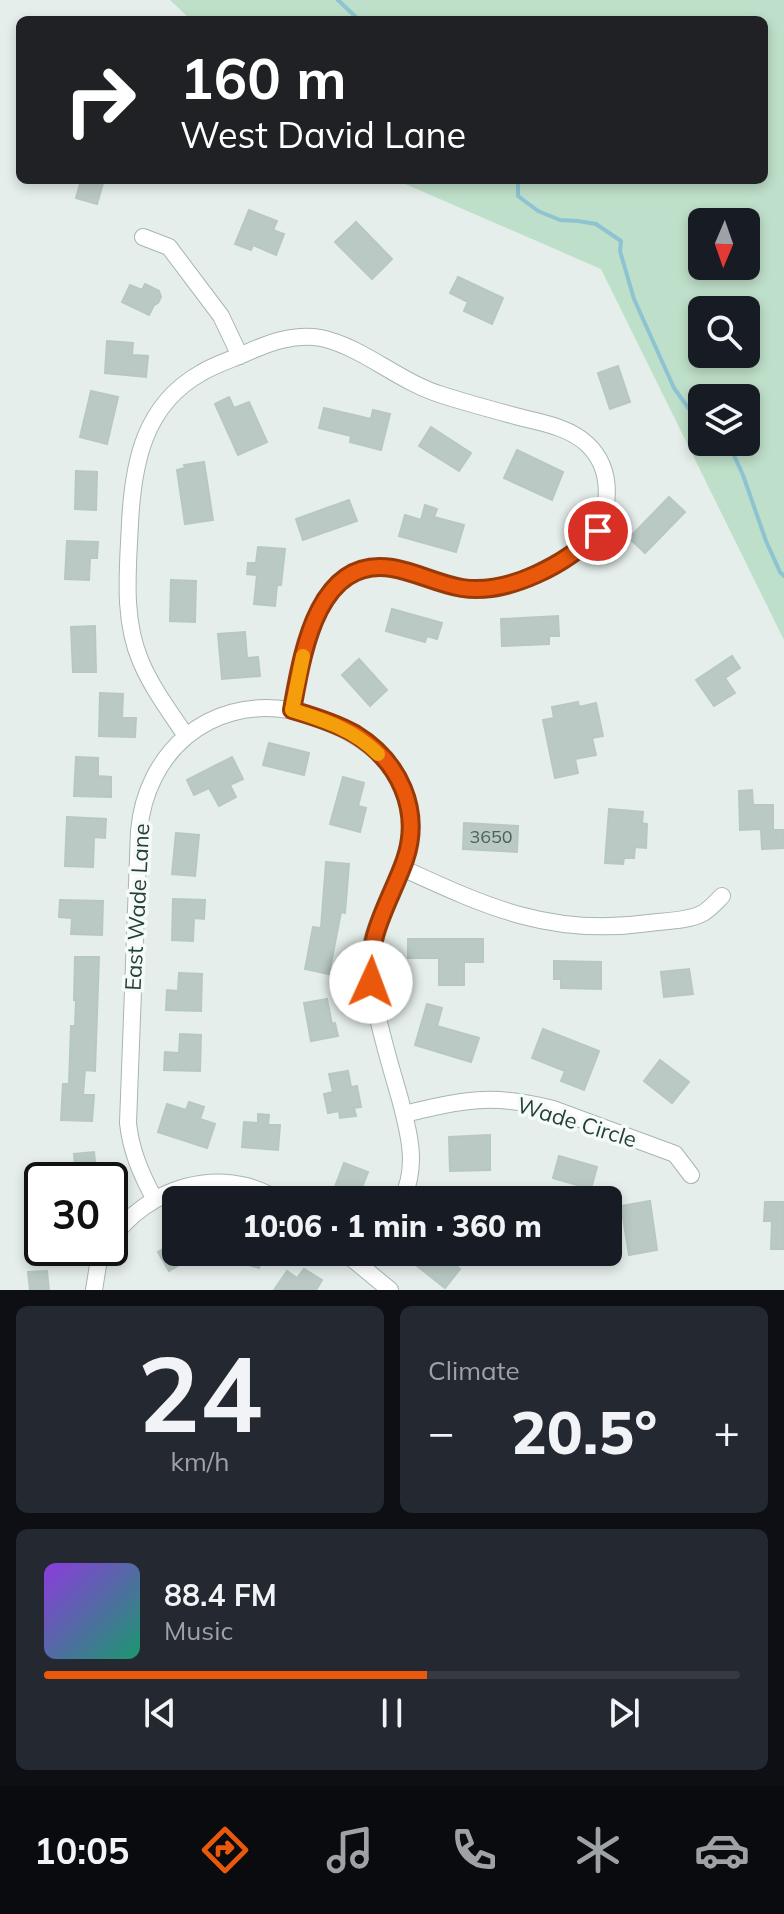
<!DOCTYPE html>
<meta charset="utf-8">
<style>
body{margin:0;font-family:Mulish,sans-serif;background:#242831;color:#f1f3f6;height:100vh;display:flex;flex-direction:column;font-size:30px;white-space:nowrap}
*{box-sizing:border-box;margin:0}
p{font-size:26px;color:#9ea1a6}
.icon{flex:none;width:44px;height:44px;fill:none;stroke:currentColor;stroke-width:2;stroke-linecap:round;stroke-linejoin:round}
.map{position:relative;height:1290px;overflow:hidden}
.details{display:flex;flex-direction:column;gap:16px;padding:16px;background:#0d0f14;flex:1}
.details>*{flex:none}
.hud{position:absolute;left:16px;top:16px;width:752px;height:168px;border-radius:12px;box-shadow:0 4px 12px #0003;background:#202124;color:#fff;overflow:hidden}
.needle{width:52px;rotate:182deg}
.buttons{position:absolute;left:688px;top:208px;display:grid;gap:16px}
.buttons a{display:grid;place-items:center;width:72px;height:72px;border-radius:12px;background:#171b24;box-shadow:0 4px 12px #0003;font-size:40px}
.speed{position:absolute;left:24px;top:1162px;display:flex;gap:16px;font-size:40px;font-weight:700;text-align:center}
.speed>*{display:grid;place-content:center;width:104px;height:104px;border-radius:50%;background:#171b24;box-shadow:0 4px 12px #0003;line-height:1}
.speed .limit{border:4px solid #111;border-radius:12px;background:#fff;color:#111}
.pin{position:absolute;display:grid;place-items:center;width:68px;height:68px;color:#fff;margin:-34px;border:4px solid #fff;border-radius:50%;box-shadow:0 2px 8px #0007}
.me{position:absolute;width:88px;margin:-44px;rotate:2deg;stroke-linejoin:round;filter:drop-shadow(0 0 6px #0008)}
.turn{display:flex;align-items:center;gap:28px;height:168px;padding:0 32px;font-size:36px}
.turn .icon{width:104px;height:104px;stroke-width:2.5}
.turn b{display:block;font-size:56px;line-height:68px}
.big{font-size:60px;font-weight:800;line-height:1.1}
.details .card{flex:1;display:flex;flex-direction:column;justify-content:center;gap:12px;min-width:0;padding:0 28px;border-radius:12px;background:#242831}
.details .dial{align-items:center;gap:0}
.dial b{font-size:104px;line-height:1}
.song{display:flex;align-items:center;gap:24px}
.cover{width:96px;height:96px;border-radius:12px;background:linear-gradient(135deg,hsl(270 70% 55%),hsl(160 70% 35%))}
.played{height:8px;border-radius:4px;background:linear-gradient(90deg,#ea580c 55%,#363941 55%)}
.keys{display:flex;justify-content:space-around;direction:ltr}
.heat{display:flex;justify-content:space-between;align-items:center;font-size:44px;direction:ltr}
.details .tiles{flex:1;display:grid;gap:16px;grid-template-columns:1fr 1fr}
.card:last-child{grid-column:span 2}
.trip{position:absolute;left:162px;top:1186px;width:460px;height:80px;border-radius:12px;background:#171b24;box-shadow:0 4px 12px #0003;font-weight:800;line-height:80px;text-align:center}
.dock{display:flex;height:128px;justify-content:space-around;align-items:center;background:#090b0e;color:#9ea1a6}
.dock .icon{width:56px;height:56px}
.dock .selected{color:#ea580c}
.dock b{font-size:36px;color:#f1f3f6}
.map>svg:first-child{display:block}
.green{fill:#bedfc9;fill-rule:evenodd}
.lines{fill:none;stroke-linecap:round;stroke-linejoin:round}
.stream{stroke:#8ec4d2;stroke-width:4}
.building{fill:#bac9c4;stroke:#b7c8c2;stroke-width:2}
.minor-casing{stroke:#a7b6b2;stroke-width:18}
.minor{stroke:#fff;stroke-width:16}
.route-casing{stroke:#983908;stroke-width:20}
.route{stroke:#ea580c;stroke-width:14}
.slow{stroke:#f59e0b;stroke-width:14}
.labels{text-anchor:middle;stroke-width:7;stroke-linejoin:round;paint-order:stroke}
.number-label{font-size:18px;fill:#4a625c}
.street-label{font-size:22px;fill:#24403a;stroke:#f6faf8}
</style>
<div class="map">
<svg width="784" height="1290" viewBox="0 0 784 1290">
<rect width="100%" height="100%" fill="#e5eeeb"/>
<!-- green -->
<path class="green" d="M 170,0 L 784,0 L 784,640 L 601,269 L 396,180 L 764,180 L 764,20 L 191,20 ZM 702,222 L 746,222 L 746,266 L 702,266 ZM 702,310 L 746,310 L 746,354 L 702,354 ZM 702,398 L 746,398 L 746,442 L 702,442 Z"/>
<g class="lines">
<!-- stream -->
<path class="stream" d="M 338,0 L 359,20
M 518,180 L 518,196 L 538,211 L 560,220 L 578,221 L 596,224 L 621,241 L 620,251 L 634,299 L 674,388 L 702,427
M 721,442 L 732,451 L 743,475 L 766,541 L 780,572 L 784,576"/>
</g>
<!-- building -->
<path class="building" d="M 81,180 L 104,180 L 97,204 L 76,198 Z
M 249,210 L 277,221 L 273,230 L 284,234 L 276,255 L 253,245 L 251,250 L 235,244 Z
M 356,222 L 392,259 L 372,279 L 335,242 Z
M 458,277 L 503,298 L 492,324 L 464,311 L 468,302 L 450,293 Z
M 145,284 L 159,291 L 161,297 L 158,303 L 154,305 L 149,315 L 122,302 L 130,285 L 142,290 Z
M 107,341 L 133,343 L 132,355 L 148,356 L 146,377 L 105,373 Z
M 618,366 L 630,402 L 610,409 L 598,373 Z
M 91,391 L 118,397 L 107,444 L 80,437 Z
M 229,397 L 234,408 L 249,402 L 267,442 L 238,455 L 215,404 Z
M 324,408 L 371,419 L 373,410 L 390,414 L 381,450 L 350,442 L 351,436 L 319,428 Z
M 431,427 L 471,453 L 459,471 L 419,446 Z
M 517,450 L 563,472 L 552,500 L 504,478 Z
M 204,462 L 213,520 L 185,524 L 177,470 L 185,468 L 184,465 Z
M 76,471 L 97,472 L 96,510 L 75,509 Z
M 669,497 L 685,512 L 645,553 L 629,538 Z
M 349,500 L 357,521 L 303,540 L 296,519 Z
M 425,505 L 437,509 L 434,517 L 464,525 L 456,552 L 399,536 L 405,515 L 421,520 Z
M 67,541 L 98,542 L 97,558 L 90,558 L 89,580 L 65,579 Z
M 258,547 L 285,549 L 281,585 L 277,585 L 275,606 L 254,604 L 257,575 L 247,574 L 248,563 L 256,563 Z
M 171,580 L 196,581 L 195,622 L 170,621 Z
M 392,609 L 442,623 L 437,639 L 427,636 L 425,642 L 386,631 Z
M 558,616 L 559,636 L 549,636 L 549,644 L 502,646 L 501,619 Z
M 95,626 L 96,672 L 73,672 L 71,627 Z
M 245,632 L 247,658 L 258,657 L 260,676 L 222,679 L 218,634 Z
M 732,656 L 740,668 L 725,678 L 735,693 L 714,706 L 696,680 Z
M 359,659 L 387,690 L 370,706 L 342,675 Z
M 100,693 L 123,694 L 122,718 L 136,718 L 135,737 L 99,736 Z
M 578,702 L 579,707 L 596,703 L 603,736 L 592,738 L 596,755 L 575,759 L 578,773 L 555,778 L 543,720 L 554,718 L 552,707 Z
M 269,743 L 309,753 L 304,775 L 263,765 Z
M 76,757 L 98,758 L 98,776 L 111,777 L 111,797 L 74,796 Z
M 232,757 L 243,779 L 230,785 L 236,797 L 219,806 L 209,788 L 194,795 L 187,780 Z
M 343,777 L 364,783 L 358,806 L 366,808 L 360,832 L 330,824 Z
M 752,790 L 753,805 L 773,805 L 773,830 L 784,830 L 784,848 L 762,849 L 761,829 L 740,830 L 739,791 Z
M 609,809 L 643,812 L 642,823 L 647,824 L 646,848 L 635,847 L 634,858 L 624,858 L 623,864 L 605,863 Z
M 67,817 L 106,819 L 105,838 L 94,837 L 93,867 L 65,866 Z
M 464,823 L 518,826 L 517,852 L 463,849 Z
M 176,833 L 199,835 L 195,876 L 172,874 Z
M 326,862 L 349,864 L 345,913 L 341,912 L 329,974 L 305,969 L 313,927 L 321,928 Z
M 173,899 L 205,900 L 204,919 L 194,918 L 193,941 L 172,940 Z
M 60,900 L 103,901 L 102,935 L 71,934 L 72,918 L 59,917 Z
M 408,939 L 483,939 L 483,962 L 464,962 L 464,985 L 439,985 L 439,958 L 408,958 Z
M 75,957 L 99,957 L 95,1071 L 85,1070 L 83,1095 L 94,1095 L 92,1121 L 61,1120 L 63,1084 L 69,1084 L 71,1026 L 75,1026 L 76,1000 L 74,1000 Z
M 554,961 L 601,962 L 601,989 L 561,988 L 561,979 L 554,979 Z
M 689,969 L 693,994 L 664,997 L 661,972 Z
M 179,973 L 202,974 L 201,1011 L 166,1010 L 167,990 L 178,991 Z
M 327,999 L 332,1024 L 335,1023 L 338,1036 L 311,1041 L 304,1003 Z
M 427,1004 L 442,1008 L 437,1026 L 479,1038 L 471,1062 L 415,1045 Z
M 543,1029 L 599,1051 L 584,1090 L 561,1081 L 565,1071 L 532,1058 Z
M 180,1034 L 201,1035 L 200,1071 L 164,1070 L 165,1052 L 179,1053 Z
M 660,1060 L 689,1082 L 672,1103 L 644,1081 Z
M 348,1071 L 351,1087 L 357,1086 L 361,1107 L 354,1108 L 356,1116 L 340,1118 L 339,1111 L 328,1113 L 324,1094 L 333,1092 L 329,1074 Z
M 189,1102 L 204,1107 L 200,1119 L 215,1124 L 207,1148 L 158,1132 L 167,1104 L 186,1110 Z
M 258,1114 L 269,1115 L 268,1125 L 280,1125 L 278,1150 L 242,1147 L 244,1122 L 258,1123 Z
M 490,1135 L 490,1170 L 450,1171 L 449,1137 Z
M 94,1152 L 97,1180 L 76,1180 L 74,1154 Z
M 559,1156 L 597,1167 L 591,1189 L 553,1178 Z
M 344,1163 L 368,1172 L 357,1200 L 330,1200 Z
M 650,1201 L 657,1250 L 629,1255 L 621,1206 Z
M 765,1202 L 784,1202 L 784,1249 L 771,1249 L 772,1221 L 764,1221 Z
M 31,1208 L 42,1209 L 42,1253 L 27,1252 Z
M 176,1241 L 176,1252 L 201,1252 L 169,1271 L 158,1252 Z
M 214,1252 L 264,1252 L 259,1268 L 214,1255 Z
M 412,1252 L 439,1252 L 460,1269 L 445,1288 L 407,1258 Z
M 304,1269 L 322,1280 L 316,1290 L 274,1290 L 287,1271 L 297,1278 Z
M 47,1271 L 49,1290 L 30,1290 L 28,1272 Z"/>
<g class="lines">
<defs>
<path id="minor" d="M 143,237 L 169,247 L 221,316 L 240,356
M 186,736 C 170,712 152,688 141,662 C 122,618 128,569 130,523 C 133,463 144,405 201,373 C 214,365 230,360 244,354 C 268,343 294,333 321,338 C 363,347 399,382 442,395 C 467,403 493,410 519,417 C 542,423 569,427 587,444 C 604,460 609,481 606,504 C 603,531 585,547 563,559 C 534,575 509,589 475,589 C 446,588 420,572 391,568 C 315,557 302,656 292,710
M 402,868 C 487,907 552,937 649,923 C 665,921 689,921 703,913 C 710,909 716,902 722,896
M 404,1114 C 462,1100 493,1093 553,1109 L 675,1154 L 691,1175
M 154,1198 C 141,1174 131,1151 128,1123 L 139,831 C 146,753 208,697 289,710 C 301,712 312,716 324,721 C 356,733 385,753 401,784 C 431,841 383,891 371,945 C 368,962 370,978 373,994 C 379,1029 390,1064 400,1099 C 405,1119 411,1139 411,1159 C 411,1173 408,1187 402,1200
M 110,1241 C 147,1188 220,1163 278,1200
M 344,1252 L 390,1290
M 94,1290 L 98,1265 L 105,1248"/>
</defs>
<!-- minor casing -->
<use href="#minor" class="minor-casing"/>
<!-- minor -->
<use href="#minor" class="minor"/>
</g>
<g class="lines">
<defs>
<path id="route" d="M 371,982 C 366,935 390,902 405,860 C 422,810 399,761 355,734 C 336,723 313,716 292,710 C 302,656 316,556 392,568 C 416,572 438,584 462,588 C 508,595 568,564 598,531"/>
</defs>
<!-- route casing -->
<use href="#route" class="route-casing"/>
<!-- route -->
<use href="#route" class="route"/>
<!-- slow -->
<path class="slow" d="M 303,656 L 292,710 C 324,720 354,730 378,754"/>
</g>
<g class="labels">
<!-- number labels -->
<g class="number-label">
<text x="491" y="843">3650</text>
</g>
<!-- street labels -->
<g class="street-label">
<text transform="translate(137 907) rotate(-87)" y="8">East Wade Lane</text>
<text transform="translate(577 1122) rotate(17)" y="8">Wade Circle</text>
</g>
</g>
</svg>
<div class="buttons">
<a><svg class="needle" viewBox="-14 -14 28 28"><path d="M0-13l5 13h-10z" fill="#e53935"/><path d="M0 13l5-13h-10z" fill="#9ea1a6"/></svg></a>
<a><svg class="icon" aria-label="search" viewBox="0 0 24 24"><circle cx="10" cy="10" r="6"/><path d="M15 15l6 6"/></svg></a>
<a><svg class="icon" aria-label="layers" viewBox="0 0 24 24"><path d="M12 4l9 5-9 5-9-5zM3 14l9 5 9-5"/></svg></a>
</div>
<div class="speed"><div class="limit">30</div></div>
<div class="pin" style="left:598px;top:531px;background:#d93025"><svg class="icon" aria-label="arrive" viewBox="0 0 24 24"><path d="M6 21V4h12l-3 4 3 4H6"/></svg></div>
<svg class="me" style="left:371px;top:982px" viewBox="-20 -20 40 40"><circle r="19" fill="#fff"/><path d="M0-13L10 11 0 6-10 11z" fill="#ea580c"/></svg>
<div class="trip">10:06 · 1 min · 360 m</div>
<div class="hud">
<div class="turn"><svg class="icon" aria-label="right" viewBox="0 0 24 24"><path d="M7 20v-9h11M14 6l5 5-5 5"/></svg><div><b>160 m</b>West David Lane</div></div>
</div>
</div>
<section class="details">
<div class="tiles">
<div class="card dial"><b>24</b><p>km/h</p></div>
<div class="card"><p>Climate</p>
<div class="heat"><a>−</a><b class="big">20.5°</b><a>+</a></div>
</div>
<div class="card">
<div class="song"><i class="cover"></i><div><b>88.4 FM</b><p>Music</p></div></div>
<div class="played"></div>
<div class="keys"><svg class="icon" aria-label="previous" viewBox="0 0 24 24"><path d="M18 5L8 12l10 7zM5 5v14"/></svg><svg class="icon" aria-label="pause" viewBox="0 0 24 24"><path d="M8 5v14M16 5v14"/></svg><svg class="icon" aria-label="next" viewBox="0 0 24 24"><path d="M6 5l10 7-10 7zM19 5v14"/></svg></div>
</div>
</div>
</section>
<nav class="dock">
<b>10:05</b>
<svg class="icon selected" aria-label="directions" viewBox="0 0 24 24"><path d="M12 3l9 9-9 9-9-9zM9 14v-3h6M13 9l2 2-2 2"/></svg>
<svg class="icon" aria-label="music" viewBox="0 0 24 24"><path d="M9 18V5l10-2v13"/><circle cx="6" cy="18" r="3"/><circle cx="16" cy="16" r="3"/></svg>
<svg class="icon" aria-label="phone" viewBox="0 0 24 24"><path d="M5 4h4l2 5-3 2q2 4 5 5l2-3 5 2v4C11 20 4 13 5 4z"/></svg>
<svg class="icon" aria-label="climate" viewBox="0 0 24 24"><path d="M12 3v18M4 7l16 10M4 17L20 7"/></svg>
<svg class="icon" aria-label="car" viewBox="0 0 24 24"><path d="M5 17H2v-5l4-1 3-4h7l3 4 3 1v5h-3M9 17h6M6 11h13"/><circle cx="7" cy="17" r="2"/><circle cx="17" cy="17" r="2"/></svg>
</nav>
